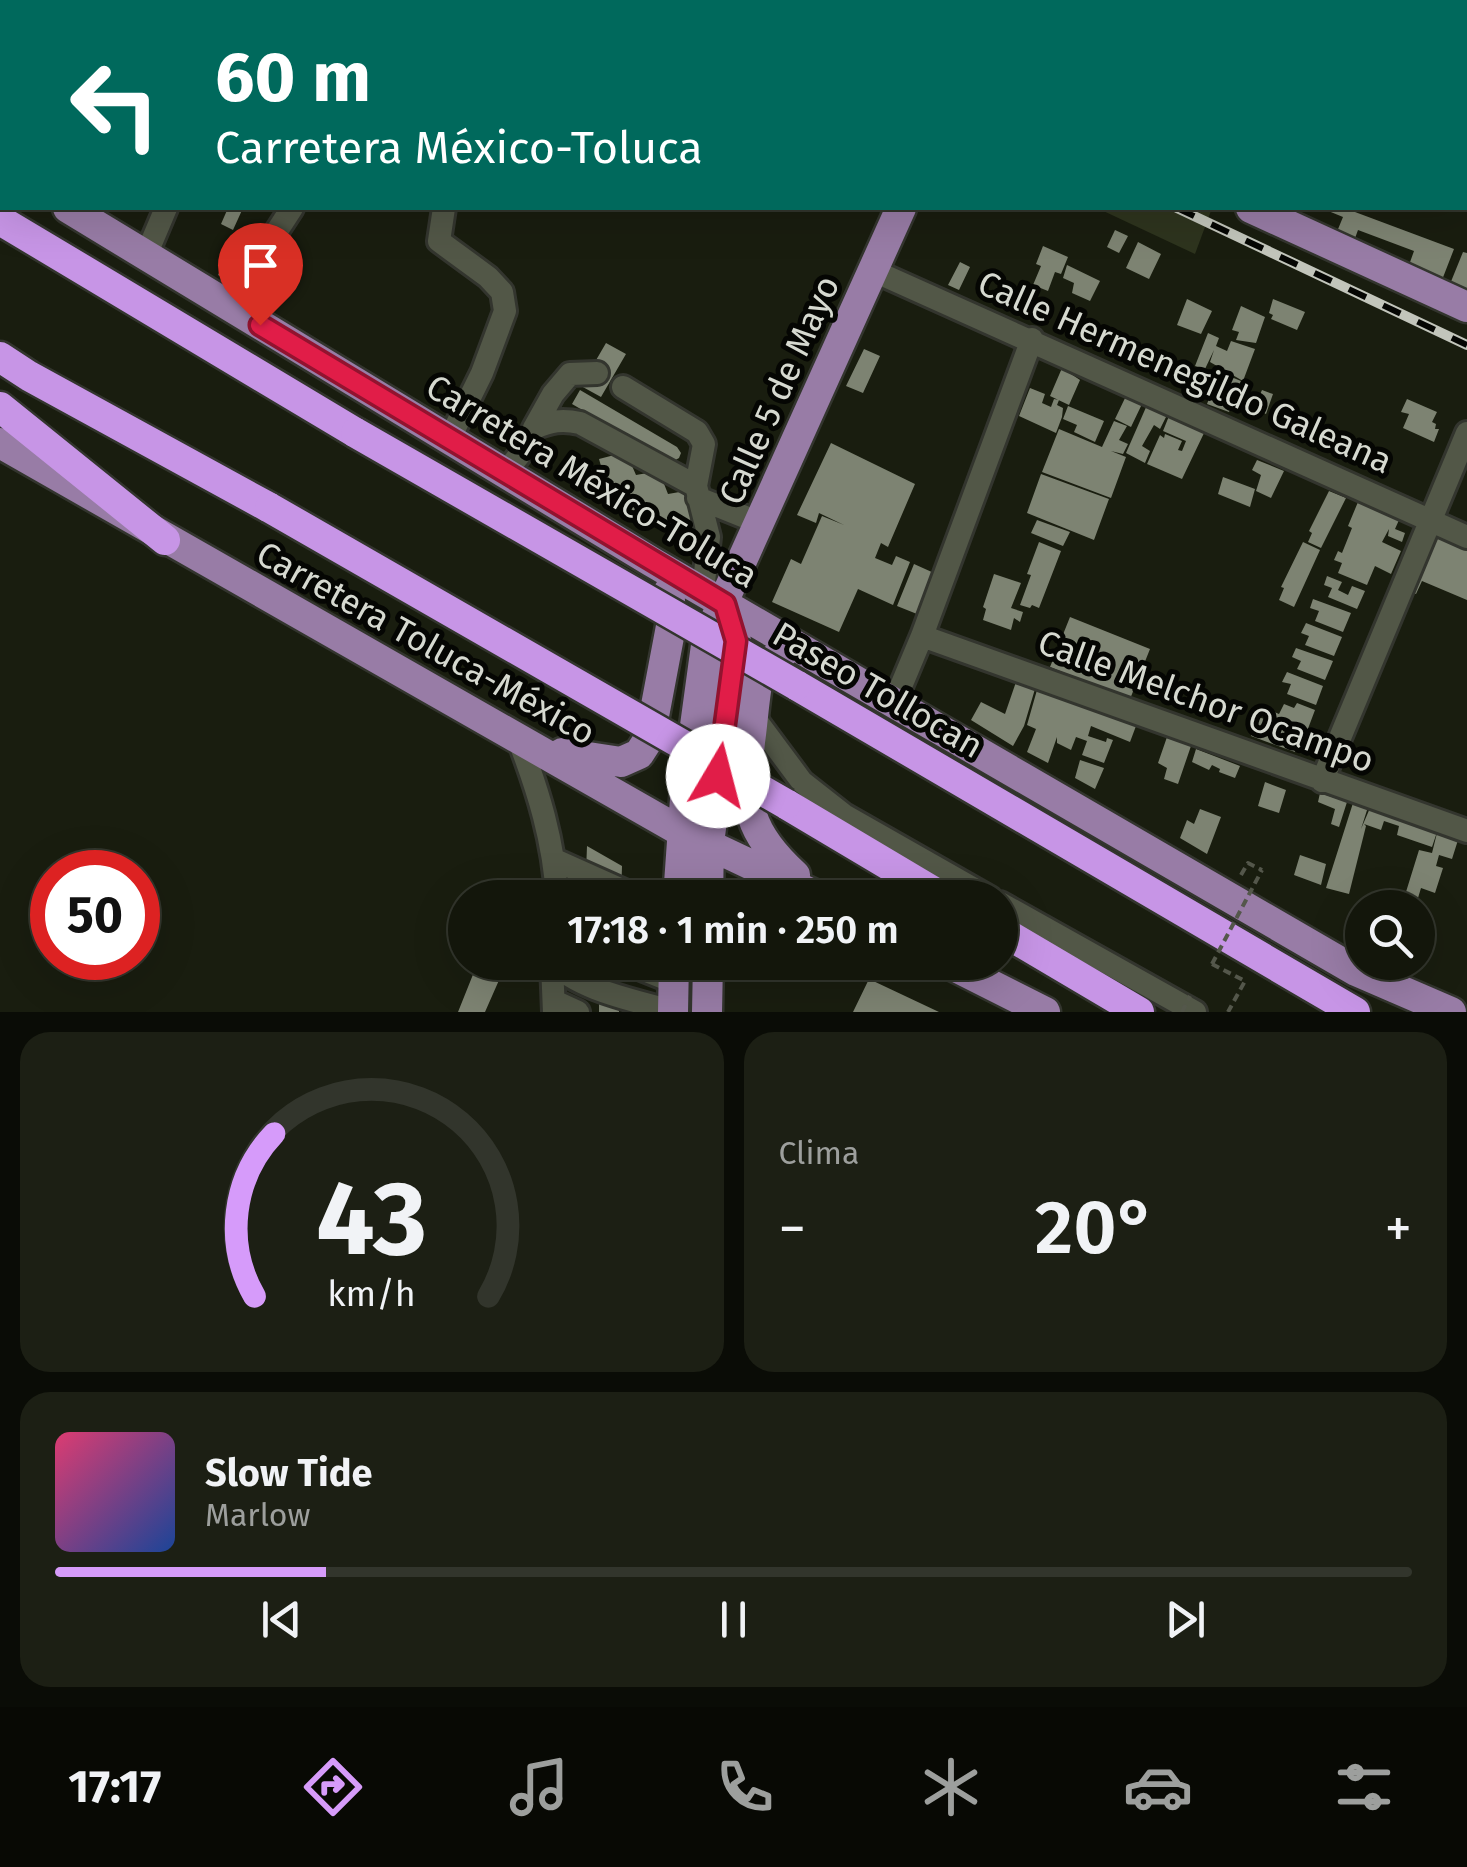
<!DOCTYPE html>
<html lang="es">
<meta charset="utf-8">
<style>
body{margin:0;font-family:"Fira Sans",sans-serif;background:#1c1f14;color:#f1f3f6;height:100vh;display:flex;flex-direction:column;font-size:38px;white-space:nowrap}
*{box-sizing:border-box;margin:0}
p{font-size:32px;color:#9d9f9d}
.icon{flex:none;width:55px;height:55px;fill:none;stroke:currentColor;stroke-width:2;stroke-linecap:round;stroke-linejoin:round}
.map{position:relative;height:1012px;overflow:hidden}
.details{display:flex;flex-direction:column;gap:20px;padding:20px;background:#0a0c06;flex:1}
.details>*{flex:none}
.hud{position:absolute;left:0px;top:0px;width:1468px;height:210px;box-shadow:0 10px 40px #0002,0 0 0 2px #32352c;background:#00695c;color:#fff;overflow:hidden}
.controls{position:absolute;left:1345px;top:890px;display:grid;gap:20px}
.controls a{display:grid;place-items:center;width:90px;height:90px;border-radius:50%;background:#13160b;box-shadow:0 10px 40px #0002,0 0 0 2px #32352c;font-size:50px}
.speed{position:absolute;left:30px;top:850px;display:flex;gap:20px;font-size:50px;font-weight:700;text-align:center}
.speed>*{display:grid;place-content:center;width:130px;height:130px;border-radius:50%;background:#13160b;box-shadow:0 10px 40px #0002,0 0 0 2px #32352c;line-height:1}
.speed .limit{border:15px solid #d22;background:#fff;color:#111}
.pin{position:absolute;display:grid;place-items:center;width:85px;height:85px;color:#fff;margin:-102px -42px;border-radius:50% 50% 50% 0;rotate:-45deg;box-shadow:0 0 10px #0007}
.pin .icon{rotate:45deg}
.me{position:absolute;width:110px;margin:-55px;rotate:8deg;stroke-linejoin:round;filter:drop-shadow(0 0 8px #0008)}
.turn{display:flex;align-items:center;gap:35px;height:210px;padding:0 50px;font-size:45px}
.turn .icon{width:130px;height:130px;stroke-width:2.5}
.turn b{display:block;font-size:70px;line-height:85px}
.big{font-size:75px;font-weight:600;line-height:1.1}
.details .widget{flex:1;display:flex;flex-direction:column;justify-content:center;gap:15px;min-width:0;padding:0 35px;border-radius:30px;background:#1c1f14}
.details .dial{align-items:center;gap:0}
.dial svg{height:260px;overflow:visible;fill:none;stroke:#32352c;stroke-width:7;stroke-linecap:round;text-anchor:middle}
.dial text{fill:#f1f3f6;stroke:none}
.song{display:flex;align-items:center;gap:30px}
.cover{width:120px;height:120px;border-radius:15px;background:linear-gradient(135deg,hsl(340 70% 55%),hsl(220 70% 35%))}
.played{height:10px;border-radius:5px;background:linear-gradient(90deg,#d69bfa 20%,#32352c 20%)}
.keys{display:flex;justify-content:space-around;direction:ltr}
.heat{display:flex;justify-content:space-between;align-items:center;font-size:55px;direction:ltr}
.details .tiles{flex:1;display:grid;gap:20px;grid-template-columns:1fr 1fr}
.widget:last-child{grid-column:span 2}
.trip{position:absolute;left:448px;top:880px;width:570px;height:100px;border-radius:50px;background:#13160b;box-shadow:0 10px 40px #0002,0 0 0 2px #32352c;font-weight:600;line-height:100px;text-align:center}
.tab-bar{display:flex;height:160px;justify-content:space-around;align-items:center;background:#080904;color:#9d9f9d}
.tab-bar .icon{width:70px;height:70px}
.tab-bar .active{color:#d69bfa}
.tab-bar b{font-size:45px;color:#f1f3f6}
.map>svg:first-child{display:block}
.green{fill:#2e341e}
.building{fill:#7d8372}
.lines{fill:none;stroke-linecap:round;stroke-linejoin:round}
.minor-casing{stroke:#33352e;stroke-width:28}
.major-casing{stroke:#33352e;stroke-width:35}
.highway-casing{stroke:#33352e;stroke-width:35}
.path{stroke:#54574b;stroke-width:4;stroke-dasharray:8 5;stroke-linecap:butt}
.minor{stroke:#525747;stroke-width:22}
.major{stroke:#987ca6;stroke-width:30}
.highway{stroke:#c795e6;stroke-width:30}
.rail-casing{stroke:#c2c5bb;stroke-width:10}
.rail{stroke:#050603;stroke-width:6;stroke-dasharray:19;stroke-linecap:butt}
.highway-bridge-casing{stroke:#33352e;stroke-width:35;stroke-linecap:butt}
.path-bridge{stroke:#54574b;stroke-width:4;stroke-dasharray:8 5;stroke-linecap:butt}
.highway-bridge{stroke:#c795e6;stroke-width:30}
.route-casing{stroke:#92132f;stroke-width:25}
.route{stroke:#e11d48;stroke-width:18}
.labels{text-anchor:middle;stroke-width:10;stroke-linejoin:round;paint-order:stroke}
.street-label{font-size:35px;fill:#d6d9d0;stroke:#050603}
</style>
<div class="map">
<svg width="1467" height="1012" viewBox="0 0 1467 1012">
<rect width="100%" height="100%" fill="#191d0f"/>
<!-- green -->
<path class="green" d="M 1097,208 L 1212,208 L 1195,254 Z"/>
<!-- building -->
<path class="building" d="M 228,208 L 243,208 L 233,230 L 221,224 Z
M 1321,208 L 1356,208 L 1355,212 L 1454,249 L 1442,280 L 1409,265 L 1414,251 L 1358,230 L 1354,241 L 1336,234 L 1343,217 Z
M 1115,230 L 1128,236 L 1119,253 L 1107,247 Z
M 238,237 L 256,247 L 233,283 L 218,275 Z
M 1138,242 L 1161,254 L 1149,279 L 1126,268 Z
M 1043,246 L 1068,257 L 1061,274 L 1055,272 L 1048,291 L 1033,285 L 1041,266 L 1036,264 Z
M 1463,252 L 1467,253 L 1467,292 L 1450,284 Z
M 960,262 L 970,267 L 959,290 L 948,285 Z
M 1067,265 L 1100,281 L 1090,301 L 1072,293 L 1074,283 L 1063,278 Z
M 1187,299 L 1212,311 L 1201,334 L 1177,325 Z
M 1273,299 L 1305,312 L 1297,330 L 1271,319 L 1273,315 L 1269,313 Z
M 1241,306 L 1265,317 L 1256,343 L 1236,340 L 1239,332 L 1232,330 Z
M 1208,333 L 1219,338 L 1216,346 L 1227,351 L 1231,341 L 1255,349 L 1243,381 L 1210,362 L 1214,350 L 1205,369 L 1195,366 Z
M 606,343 L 626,354 L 601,397 L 581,386 Z
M 864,349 L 880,356 L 863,393 L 846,386 Z
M 1062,368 L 1080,380 L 1069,405 L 1050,396 Z
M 1219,372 L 1241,381 L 1229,412 L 1207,404 Z
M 1030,388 L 1045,394 L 1042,403 L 1051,407 L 1054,399 L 1059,400 L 1057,405 L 1063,408 L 1062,417 L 1056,433 L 1019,416 Z
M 580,390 L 677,447 L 681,453 L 679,458 L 672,462 L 572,404 Z
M 1262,390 L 1273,394 L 1266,414 L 1254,408 Z
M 1126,396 L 1142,404 L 1131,427 L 1115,419 Z
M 1407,399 L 1437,412 L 1432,422 L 1436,424 L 1435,429 L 1439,429 L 1434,442 L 1403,428 L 1409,414 L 1401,412 Z
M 1147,405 L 1167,415 L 1160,429 L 1154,425 L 1142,446 L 1150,451 L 1145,463 L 1126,453 Z
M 1068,406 L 1104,421 L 1095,442 L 1074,432 L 1077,425 L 1063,419 Z
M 1169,416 L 1205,431 L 1182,479 L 1147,464 L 1160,435 L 1164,438 L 1165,434 L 1182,441 L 1178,450 L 1182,451 L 1186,441 L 1163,431 Z
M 1114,421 L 1127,426 L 1119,440 L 1128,444 L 1123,454 L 1111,451 L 1126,457 L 1111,498 L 1042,472 L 1059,429 L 1102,447 Z
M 831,443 L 915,484 L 888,547 L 881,543 L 875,558 L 892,565 L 896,556 L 910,562 L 893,605 L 858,589 L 839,632 L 772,602 L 791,559 L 801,564 L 822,516 L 844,525 L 819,513 L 816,523 L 797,515 Z
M 626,452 L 636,475 L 659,471 L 668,494 L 691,490 L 705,539 L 687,539 L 610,498 L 599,459 Z
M 1257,460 L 1284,471 L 1271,498 L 1256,491 L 1261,475 L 1252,470 Z
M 1041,474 L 1109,499 L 1094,540 L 1027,513 Z
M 1223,477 L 1255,489 L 1250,507 L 1218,494 Z
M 1329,491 L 1346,498 L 1321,548 L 1308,542 L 1312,533 L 1309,531 Z
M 1358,502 L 1399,520 L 1395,529 L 1405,533 L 1402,542 L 1388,536 L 1389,529 L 1382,542 L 1401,551 L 1391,574 L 1375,566 L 1367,585 L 1338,573 L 1342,563 L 1334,560 L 1338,551 L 1342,553 L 1352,528 L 1348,526 Z
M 1037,520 L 1070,532 L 1063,546 L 1031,533 Z
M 1435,537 L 1467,551 L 1467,600 L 1422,581 L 1416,594 L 1410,592 Z
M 1039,542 L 1061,551 L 1039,608 L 1032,605 L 1030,608 L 1020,605 L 1031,575 L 1027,574 Z
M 1303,542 L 1320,550 L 1294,607 L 1279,600 L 1284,588 L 1281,587 Z
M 914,564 L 934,573 L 917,614 L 897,606 Z
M 994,574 L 1021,583 L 1011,608 L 1023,612 L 1020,622 L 1014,618 L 1011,630 L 983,620 L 986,609 L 983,607 Z
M 1327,576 L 1342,582 L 1338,590 L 1348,595 L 1352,586 L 1365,591 L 1357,609 L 1328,597 L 1332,588 L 1324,585 Z
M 1313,599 L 1351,613 L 1343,632 L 1315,621 L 1319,611 L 1310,608 Z
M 1070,617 L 1150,649 L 1130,699 L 1050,667 Z
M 1306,623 L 1342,637 L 1334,656 L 1305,645 L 1309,636 L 1301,633 Z
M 1296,648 L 1333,661 L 1325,680 L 1297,669 L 1301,661 L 1292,657 Z
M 1287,672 L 1323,686 L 1316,705 L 1287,694 L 1291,684 L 1282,682 Z
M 1016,682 L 1035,689 L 1024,726 L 1013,746 L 971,720 L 981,702 L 1005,714 Z
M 1037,690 L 1136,726 L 1130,742 L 1091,726 L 1088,736 L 1106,742 L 1107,738 L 1113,740 L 1104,763 L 1082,755 L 1087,741 L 1076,737 L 1071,750 L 1057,743 L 1057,737 L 1048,763 L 1027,752 L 1036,729 L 1027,725 Z
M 1297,703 L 1315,710 L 1306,734 L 1295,735 L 1298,739 L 1295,752 L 1251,736 L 1254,727 L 1248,725 L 1251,715 L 1268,720 L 1272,711 L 1279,714 L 1284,704 L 1294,708 Z
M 1167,737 L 1191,746 L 1178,784 L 1164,779 L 1167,768 L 1158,763 Z
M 1196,749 L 1240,766 L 1235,778 L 1219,772 L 1220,769 L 1212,765 L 1209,770 L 1192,762 Z
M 1080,760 L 1104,768 L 1095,789 L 1075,778 Z
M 1265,782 L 1286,790 L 1279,813 L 1258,806 Z
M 1320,793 L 1347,802 L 1339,827 L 1331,824 L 1335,809 L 1318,802 Z
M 1353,803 L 1368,807 L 1361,829 L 1370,808 L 1385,815 L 1386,811 L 1402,816 L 1400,820 L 1437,832 L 1432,847 L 1397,835 L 1399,826 L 1384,821 L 1381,830 L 1364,824 L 1366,826 L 1349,894 L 1326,888 Z
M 1200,809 L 1221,817 L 1207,854 L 1180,838 L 1187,820 L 1194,824 Z
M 1437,833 L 1458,840 L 1452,859 L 1439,855 L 1436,866 L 1443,868 L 1435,893 L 1421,888 L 1415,908 L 1401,908 L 1419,850 L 1432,853 Z
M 587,846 L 622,866 L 621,898 L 585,898 Z
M 1300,855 L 1326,864 L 1321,885 L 1294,875 Z
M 478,962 L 507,962 L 485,1012 L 458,1012 Z
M 583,962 L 620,962 L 619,1012 L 599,1012 L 599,976 L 583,971 Z
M 869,979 L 939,1012 L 853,1012 Z"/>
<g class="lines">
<defs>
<path id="minor" d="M 76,0 L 83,2
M 772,0 L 778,2
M 28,2 L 29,0
M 57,2 L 60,0
M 250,2 L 251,0
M 389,2 L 390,0
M 668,2 L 669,2
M 0,82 L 2,73
M 444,208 L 439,241 L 488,277 L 502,292 L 505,311 L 482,373 L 449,440
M 147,253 L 166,208
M 874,271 L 1467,537
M 228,306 L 292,208
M 623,387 L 697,432 L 704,444 L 696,486
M 534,428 L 553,394 L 570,374 L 597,373
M 505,473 L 528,444 L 534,428 C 551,421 562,419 580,423 L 696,486 L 709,537 L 703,591
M 698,498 L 760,523
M 922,636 L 1467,831
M 894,703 L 922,636 L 1032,339
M 753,716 L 802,782 L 844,815 L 990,898
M 518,738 C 538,790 554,841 557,898
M 1322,781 L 1467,433
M 555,860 L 640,898
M 1000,903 L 1195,1012
M 552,962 C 581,991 635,1000 674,1012
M 624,962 L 674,982
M 552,964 L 554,1012
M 554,1001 L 578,1012"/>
<path id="major" d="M 989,2 L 990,0
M 0,165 L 2,167
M 68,208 L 652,562 L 894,703 L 1356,971 L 1451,1012
M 1251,208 L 1467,307
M 0,443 L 682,832 L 821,898
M 785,651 L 765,665 L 758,679 C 754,699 753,721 750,742 C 743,804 748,832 795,875
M 562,753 L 621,762 L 639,754 L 650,737 L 672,621 L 669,591
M 678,898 L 685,799 L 707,638 L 901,208
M 708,898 L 709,843 L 736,641 L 732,626
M 751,898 L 805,896
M 946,962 L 1045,1012
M 673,1012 L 674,962
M 707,1012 L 708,962"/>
<path id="highway" d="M 0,220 L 356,433
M 0,357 L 29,376 L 270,508
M 0,407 L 165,540
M 796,685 L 1355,1012
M 786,804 L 944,898
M 1000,930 L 1139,1012"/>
</defs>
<!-- minor casing -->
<use href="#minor" class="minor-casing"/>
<!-- major casing -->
<use href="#major" class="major-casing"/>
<!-- highway casing -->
<use href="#highway" class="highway-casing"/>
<!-- path -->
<path class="path" d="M 1241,875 L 1248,863 L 1262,870
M 1212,964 L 1245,981 L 1228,1012"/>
<!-- minor -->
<use href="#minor" class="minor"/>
<!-- major -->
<use href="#major" class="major"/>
<!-- highway -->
<use href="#highway" class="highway"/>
<defs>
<path id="rail" d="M 739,0 L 744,2
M 1177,208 L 1467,345"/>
</defs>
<!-- rail casing -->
<use href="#rail" class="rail-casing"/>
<!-- rail -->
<use href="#rail" class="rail"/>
<defs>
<path id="highway-bridge" d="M 356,433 L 796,685
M 270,508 L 786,804"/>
</defs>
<!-- highway-bridge casing -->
<use href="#highway-bridge" class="highway-bridge-casing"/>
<!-- path-bridge -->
<path class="path-bridge" d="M 1212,964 L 1262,870
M 1182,1012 L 1190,996"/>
<!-- highway-bridge -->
<use href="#highway-bridge" class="highway-bridge"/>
</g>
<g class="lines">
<defs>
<path id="route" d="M 260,325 L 725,604 L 736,641 L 718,776"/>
</defs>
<!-- route casing -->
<use href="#route" class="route-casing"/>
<!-- route -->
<use href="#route" class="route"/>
</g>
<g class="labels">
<!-- street labels -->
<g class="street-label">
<text transform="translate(1185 372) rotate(24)" y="12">Calle Hermenegildo Galeana</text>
<text transform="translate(779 390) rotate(-66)" y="12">Calle 5 de Mayo</text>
<text transform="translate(592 481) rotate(31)" y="12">Carretera México-Toluca</text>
<text transform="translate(426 643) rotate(29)" y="12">Carretera Toluca-México</text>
<text transform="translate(878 690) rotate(30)" y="12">Paseo Tollocan</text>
<text transform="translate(1206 701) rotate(20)" y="12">Calle Melchor Ocampo</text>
</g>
</g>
</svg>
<div class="controls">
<a><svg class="icon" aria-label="search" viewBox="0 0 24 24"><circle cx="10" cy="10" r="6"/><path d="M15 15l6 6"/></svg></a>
</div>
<div class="speed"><div class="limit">50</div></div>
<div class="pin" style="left:260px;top:325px;background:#d93025"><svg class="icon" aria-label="arrive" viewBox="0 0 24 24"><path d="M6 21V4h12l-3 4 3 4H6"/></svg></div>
<svg class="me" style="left:718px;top:776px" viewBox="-20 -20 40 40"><circle r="19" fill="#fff"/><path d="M0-13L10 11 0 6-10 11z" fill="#e11d48"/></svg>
<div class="trip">17:18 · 1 min · 250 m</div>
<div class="hud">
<div class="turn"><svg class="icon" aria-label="left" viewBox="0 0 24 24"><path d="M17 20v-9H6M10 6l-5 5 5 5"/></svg><div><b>60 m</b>Carretera México-Toluca</div></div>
</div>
</div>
<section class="details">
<div class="tiles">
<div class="widget dial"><svg viewBox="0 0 100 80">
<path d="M14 69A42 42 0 1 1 86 69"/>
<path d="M14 69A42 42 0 0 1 20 19" stroke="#d69bfa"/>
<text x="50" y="56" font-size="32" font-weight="700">43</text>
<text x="50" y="72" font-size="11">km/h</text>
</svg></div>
<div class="widget"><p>Clima</p>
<div class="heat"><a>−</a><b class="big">20°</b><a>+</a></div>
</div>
<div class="widget">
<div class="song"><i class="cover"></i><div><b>Slow Tide</b><p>Marlow</p></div></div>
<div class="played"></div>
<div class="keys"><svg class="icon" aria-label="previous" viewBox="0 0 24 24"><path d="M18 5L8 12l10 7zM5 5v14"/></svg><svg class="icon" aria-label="pause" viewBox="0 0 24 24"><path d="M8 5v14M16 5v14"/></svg><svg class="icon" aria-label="next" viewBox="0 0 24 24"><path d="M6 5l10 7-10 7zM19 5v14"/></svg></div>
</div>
</div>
</section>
<nav class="tab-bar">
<b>17:17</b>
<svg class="icon active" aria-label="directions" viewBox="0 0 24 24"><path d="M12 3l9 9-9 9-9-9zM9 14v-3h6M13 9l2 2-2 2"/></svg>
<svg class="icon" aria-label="music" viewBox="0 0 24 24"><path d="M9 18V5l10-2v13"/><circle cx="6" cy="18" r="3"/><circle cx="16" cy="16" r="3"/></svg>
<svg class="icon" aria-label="phone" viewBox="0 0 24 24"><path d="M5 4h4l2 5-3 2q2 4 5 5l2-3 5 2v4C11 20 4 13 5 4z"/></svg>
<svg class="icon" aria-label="climate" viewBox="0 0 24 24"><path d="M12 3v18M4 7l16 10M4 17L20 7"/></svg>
<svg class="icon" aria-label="car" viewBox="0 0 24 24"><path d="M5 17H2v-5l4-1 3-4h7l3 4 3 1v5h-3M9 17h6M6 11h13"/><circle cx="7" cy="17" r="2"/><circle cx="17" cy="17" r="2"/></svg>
<svg class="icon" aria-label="filters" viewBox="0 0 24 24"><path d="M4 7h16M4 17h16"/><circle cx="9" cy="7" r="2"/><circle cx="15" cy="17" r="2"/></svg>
</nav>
